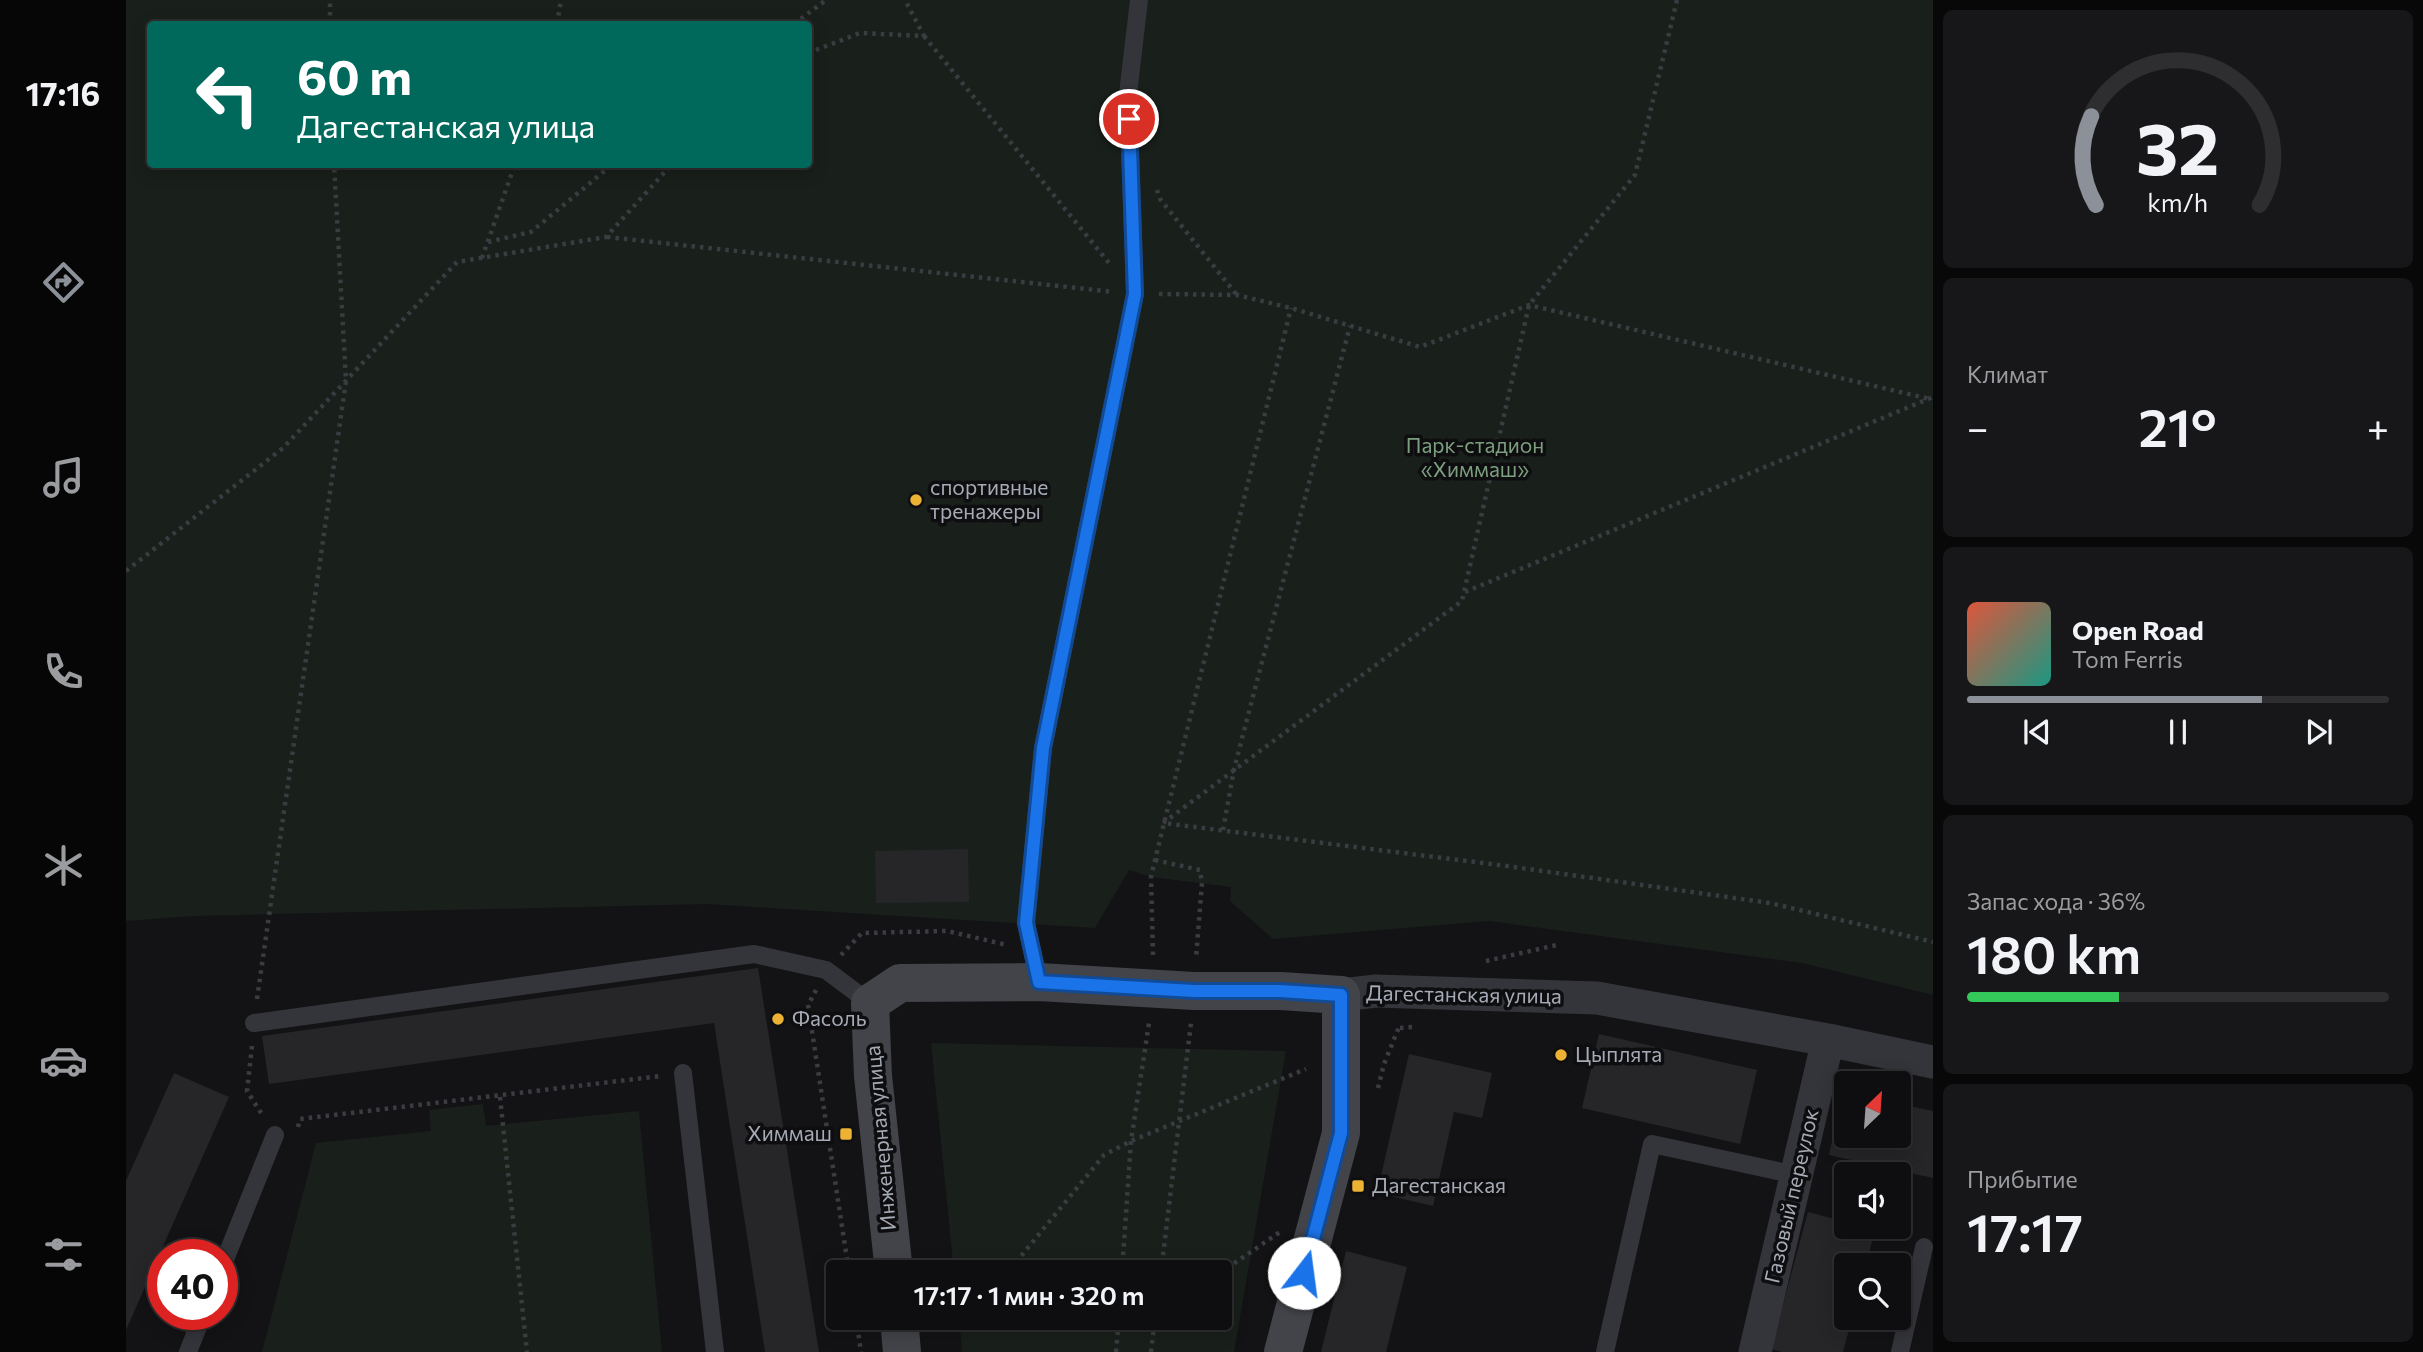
<!DOCTYPE html>
<html lang="ru">
<meta charset="utf-8">
<style>
body{margin:0;font-family:Commissioner,sans-serif;background:#171719;color:#f1f3f6;height:100vh;display:flex;flex-direction:column;font-size:26px;white-space:nowrap}
*{box-sizing:border-box;margin:0}
p{font-size:23px;color:#9b9c9f}
.icon{flex:none;width:38px;height:38px;fill:none;stroke:currentColor;stroke-width:2;stroke-linecap:round;stroke-linejoin:round}
.map{position:relative;flex:1;overflow:hidden}
.drawer{display:flex;flex-direction:column;gap:10px;padding:10px;background:#080809;width:490px}
.drawer>*{flex:none}
.guide{position:absolute;left:21px;top:21px;width:665px;height:147px;border-radius:7px;box-shadow:0 4px 18px #0003,0 0 0 2px #2e2e30;background:#00695c;color:#fff;overflow:hidden}
.needle{width:46px;rotate:25deg}
.fabs{position:absolute;left:1708px;top:1071px;display:grid;gap:14px}
.fabs a{display:grid;place-items:center;width:77px;height:77px;border-radius:7px;background:#0e0e10;box-shadow:0 4px 18px #0003,0 0 0 2px #2e2e30;font-size:35px}
.speed{position:absolute;left:21px;top:1239px;display:flex;gap:14px;font-size:35px;font-weight:700;text-align:center}
.speed>*{display:grid;place-content:center;width:91px;height:91px;border-radius:50%;background:#0e0e10;box-shadow:0 4px 18px #0003,0 0 0 2px #2e2e30;line-height:1}
.speed .limit{border:10px solid #d22;background:#fff;color:#111}
.pin{position:absolute;display:grid;place-items:center;width:60px;height:60px;color:#fff;margin:-30px;border:4px solid #fff;border-radius:50%;box-shadow:0 2px 7px #0007}
.me{position:absolute;width:77px;margin:-38px;rotate:15deg;stroke-linejoin:round;filter:drop-shadow(0 0 5px #0008)}
.turn{display:flex;align-items:center;gap:24px;height:147px;padding:0 35px;font-size:32px}
.turn .icon{width:91px;height:91px;stroke-width:2.5}
.turn b{display:block;font-size:49px;line-height:60px}
.big{font-size:52px;font-weight:600;line-height:1.1}
.drawer .tile{flex:1;display:flex;flex-direction:column;justify-content:center;gap:10px;min-width:0;padding:0 24px;border-radius:10px;background:#171719}
.drawer .dial{align-items:center;gap:0}
.dial svg{height:182px;overflow:visible;fill:none;stroke:#2e2e30;stroke-width:7;stroke-linecap:round;text-anchor:middle}
.dial text{fill:#f1f3f6;stroke:none}
.song{display:flex;align-items:center;gap:21px}
.cover{width:84px;height:84px;border-radius:10px;background:linear-gradient(135deg,hsl(10 70% 55%),hsl(170 70% 35%))}
.played{height:7px;border-radius:4px;background:linear-gradient(90deg,#8c9099 70%,#2e2e30 70%)}
.keys{display:flex;justify-content:space-around;direction:ltr}
.heat{display:flex;justify-content:space-between;align-items:center;font-size:38px;direction:ltr}
.charge{height:10px;border-radius:5px;background:linear-gradient(90deg,#34c759 36%,#2e2e30 0)}
.trip{position:absolute;left:700px;top:1260px;width:406px;height:70px;border-radius:7px;background:#0e0e10;box-shadow:0 4px 18px #0003,0 0 0 2px #2e2e30;font-weight:600;line-height:70px;text-align:center}
main{display:flex;flex:1;min-height:0}
.menu{display:flex;flex-direction:column;width:126px;justify-content:space-around;align-items:center;background:#060606;color:#9b9c9f}
.menu .icon{width:49px;height:49px}
.menu .selected{color:#8c9099}
.menu b{font-size:32px;color:#f1f3f6}
.map>svg:first-child{display:block}
.green{fill:#191f1a;fill-rule:evenodd}
.building{fill:#262629}
.lines{fill:none;stroke-linecap:round;stroke-linejoin:round}
.path{stroke:#3a3c41;stroke-width:4.5;stroke-dasharray:3.5 5;stroke-linecap:butt}
.lane{stroke:#34353a;stroke-width:18}
.street{stroke:#34353a;stroke-width:33}
.secondary{stroke:#424449;stroke-width:38}
.route-casing{stroke:#114b97;stroke-width:18}
.route{stroke:#1a73e8;stroke-width:12}
.poi-dot{fill:#ecb233;stroke:#0e0e10;stroke-width:2.5}
.labels{text-anchor:middle;stroke-width:7;stroke-linejoin:round;paint-order:stroke}
.park-label{font-size:21px;fill:#7c9f7f;stroke:#0e0e10}
.poi-label{font-size:21px;fill:#a5aab5;stroke:#0e0e10;text-anchor:start}
.street-label{font-size:21px;fill:#a5aab5;stroke:#0e0e10}
</style>
<main>
<nav class="menu">
<b>17:16</b>
<svg class="icon selected" aria-label="directions" viewBox="0 0 24 24"><path d="M12 3l9 9-9 9-9-9zM9 14v-3h6M13 9l2 2-2 2"/></svg>
<svg class="icon" aria-label="music" viewBox="0 0 24 24"><path d="M9 18V5l10-2v13"/><circle cx="6" cy="18" r="3"/><circle cx="16" cy="16" r="3"/></svg>
<svg class="icon" aria-label="phone" viewBox="0 0 24 24"><path d="M5 4h4l2 5-3 2q2 4 5 5l2-3 5 2v4C11 20 4 13 5 4z"/></svg>
<svg class="icon" aria-label="climate" viewBox="0 0 24 24"><path d="M12 3v18M4 7l16 10M4 17L20 7"/></svg>
<svg class="icon" aria-label="car" viewBox="0 0 24 24"><path d="M5 17H2v-5l4-1 3-4h7l3 4 3 1v5h-3M9 17h6M6 11h13"/><circle cx="7" cy="17" r="2"/><circle cx="17" cy="17" r="2"/></svg>
<svg class="icon" aria-label="filters" viewBox="0 0 24 24"><path d="M4 7h16M4 17h16"/><circle cx="9" cy="7" r="2"/><circle cx="15" cy="17" r="2"/></svg>
</nav>
<div class="map">
<svg width="1807" height="1352" viewBox="0 0 1807 1352">
<rect width="100%" height="100%" fill="#131315"/>
<!-- green -->
<path class="green" d="M 0,0 L 1807,0 L 1807,995 L 1676,963 L 1363,921 L 1147,939 L 1104,901 L 1105,887 L 1025,877 L 1003,870 L 969,928 L 581,904 L 67,916 L 0,921 ZM 24,24 L 682,24 L 682,164 L 24,164 Z
M 805,1043 L 1160,1051 L 1108,1352 L 836,1352 L 833,1318 L 1094,1318 L 1094,1272 L 828,1272 Z
M 357,1104 L 360,1126 L 513,1111 L 536,1352 L 136,1352 L 190,1143 L 305,1131 L 303,1110 Z"/>
<!-- building -->
<path class="building" d="M 842,849 L 843,902 L 750,903 L 749,851 Z
M 632,968 L 693,1352 L 639,1352 L 588,1023 L 143,1084 L 136,1036 Z
M 1473,1034 L 1631,1070 L 1614,1144 L 1456,1108 Z
M 1283,1054 L 1366,1073 L 1356,1118 L 1328,1112 L 1307,1206 L 1251,1193 Z
M 48,1073 L 103,1097 L 0,1330 L 0,1181 Z
M 1717,1091 L 1720,1092 L 1720,1136 L 1773,1136 L 1773,1104 L 1807,1111 L 1807,1178 L 1703,1155 Z
M 1682,1212 L 1720,1222 L 1720,1227 L 1736,1227 L 1749,1230 L 1740,1265 L 1720,1265 L 1720,1318 L 1726,1318 L 1717,1352 L 1656,1352 L 1645,1349 Z
M 1220,1251 L 1281,1267 L 1260,1352 L 1195,1352 Z"/>
<g class="lines">
<!-- path -->
<path class="path" d="M 1551,0 L 1509,175 L 1403,305 L 1336,601 L 1037,823 L 1381,866 L 1644,903 L 1807,942
M 204,24 L 204,0
M 431,24 L 435,0
M 668,24 L 700,0
M 798,36 L 983,263
M 682,53 L 734,33 L 798,36 L 779,0
M 1031,190 L 1034,199 L 1110,294
M 481,237 L 988,292
M 362,242 L 405,232 L 487,164
M 356,258 L 389,164
M 1033,294 L 1111,295 L 1165,308 L 1294,347 L 1403,305 L 1804,399
M 0,571 L 157,448 L 331,262 L 480,237 L 546,164
M 1339,592 L 1807,397
M 1097,830 L 1108,769 L 1224,326
M 1029,860 L 1074,870 L 1076,883 L 1070,958
M 715,955 L 736,933 L 821,931 L 881,945
M 1027,955 L 1025,877 L 1029,860 L 1165,308
M 1360,961 L 1431,945
M 690,990 L 682,1005 L 723,1272
M 131,999 L 220,381 L 208,164
M 1274,1028 L 1287,1027
M 126,1046 L 121,1091 L 137,1116
M 1252,1088 L 1258,1064 L 1273,1027
M 374,1097 L 401,1352
M 172,1127 L 174,1119 L 535,1076
M 891,1261 L 910,1272
M 876,1272 L 891,1261 L 978,1155 L 1005,1141 L 1180,1069
M 996,1272 L 1005,1141 L 1023,1023
M 1035,1272 L 1065,1023
M 1094,1273 L 1154,1232
M 730,1318 L 735,1352
M 986,1318 L 993,1322 L 1022,1318
M 808,1325 L 817,1318
M 990,1352 L 993,1318
M 1025,1352 L 1029,1318"/>
<!-- lane -->
<path class="lane" d="M 913,982 L 900,923 L 917,748 L 1009,294 L 1002,94 L 1013,0
M 128,1023 L 628,954 L 700,970 L 744,1003
M 557,1073 L 589,1352
M 96,1267 L 149,1135
M 62,1352 L 77,1314
M 1479,1352 L 1526,1144 L 1670,1175
M 1774,1352 L 1798,1247"/>
<!-- street -->
<path class="street" d="M 1215,995 L 1250,991 L 1471,998 L 1702,1040 L 1807,1062
M 1629,1352 L 1702,1040"/>
<!-- secondary -->
<path class="secondary" d="M 768,1272 L 747,1076 L 744,1003 L 774,983 L 913,982 L 1068,991 L 1155,991 L 1215,995 L 1215,1133 L 1157,1352
M 773,1318 L 776,1352"/>
</g>
<g class="lines">
<defs>
<path id="route" d="M 1003,119 L 1009,294 L 917,748 L 900,923 L 913,982 L 1068,991 L 1154,991 L 1215,995 L 1215,1133 L 1178,1273"/>
</defs>
<!-- route casing -->
<use href="#route" class="route-casing"/>
<!-- route -->
<use href="#route" class="route"/>
</g>
<!-- markers -->
<g class="poi-dot">
<circle cx="790" cy="500" r="7"/>
<circle cx="652" cy="1019" r="7"/>
<circle cx="1435" cy="1055" r="7"/>
<rect x="713" y="1127" width="14" height="14" rx="3.5"/>
<rect x="1225" y="1179" width="14" height="14" rx="3.5"/>
</g>
<g class="labels">
<!-- park labels -->
<g class="park-label">
<text x="1349" y="453">Парк-стадион<tspan x="1349" dy="24">«Химмаш»</tspan></text>
</g>
<!-- poi labels -->
<g class="poi-label">
<text x="804" y="495">спортивные<tspan x="804" dy="24">тренажеры</tspan></text>
<text x="666" y="1026">Фасоль</text>
<text x="1449" y="1062">Цыплята</text>
<text x="706" y="1141" text-anchor="end">Химмаш</text>
<text x="1246" y="1193">Дагестанская</text>
</g>
<!-- street labels -->
<g class="street-label">
<text transform="translate(1338 995) rotate(1)" y="7">Дагестанская улица</text>
<text transform="translate(755 1138) rotate(-95)" y="7">Инженерная улица</text>
<text transform="translate(1666 1196) rotate(-77)" y="7">Газовый переулок</text>
</g>
</g>
</svg>
<div class="fabs">
<a><svg class="needle" viewBox="-14 -14 28 28"><path d="M0-13l5 13h-10z" fill="#e53935"/><path d="M0 13l5-13h-10z" fill="#9b9c9f"/></svg></a>
<a><svg class="icon" aria-label="sound" viewBox="0 0 24 24"><path d="M4 9h4l5-4v14l-5-4H4zM17 9q2 3 0 6"/></svg></a>
<a><svg class="icon" aria-label="search" viewBox="0 0 24 24"><circle cx="10" cy="10" r="6"/><path d="M15 15l6 6"/></svg></a>
</div>
<div class="speed"><div class="limit">40</div></div>
<div class="pin" style="left:1003px;top:119px;background:#d93025"><svg class="icon" aria-label="arrive" viewBox="0 0 24 24"><path d="M6 21V4h12l-3 4 3 4H6"/></svg></div>
<svg class="me" style="left:1178px;top:1273px" viewBox="-20 -20 40 40"><circle r="19" fill="#fff"/><path d="M0-13L10 11 0 6-10 11z" fill="#1a73e8"/></svg>
<div class="trip">17:17 · 1 мин · 320 m</div>
<div class="guide">
<div class="turn"><svg class="icon" aria-label="left" viewBox="0 0 24 24"><path d="M17 20v-9H6M10 6l-5 5 5 5"/></svg><div><b>60 m</b>Дагестанская улица</div></div>
</div>
</div>
<section class="drawer">
<div class="tile dial"><svg viewBox="0 0 100 80">
<path d="M14 69A42 42 0 1 1 86 69"/>
<path d="M14 69A42 42 0 0 1 12 30" stroke="#8c9099"/>
<text x="50" y="56" font-size="32" font-weight="700">32</text>
<text x="50" y="72" font-size="11">km/h</text>
</svg></div>
<div class="tile"><p>Климат</p>
<div class="heat"><a>−</a><b class="big">21°</b><a>+</a></div>
</div>
<div class="tile">
<div class="song"><i class="cover"></i><div><b>Open Road</b><p>Tom Ferris</p></div></div>
<div class="played"></div>
<div class="keys"><svg class="icon" aria-label="previous" viewBox="0 0 24 24"><path d="M18 5L8 12l10 7zM5 5v14"/></svg><svg class="icon" aria-label="pause" viewBox="0 0 24 24"><path d="M8 5v14M16 5v14"/></svg><svg class="icon" aria-label="next" viewBox="0 0 24 24"><path d="M6 5l10 7-10 7zM19 5v14"/></svg></div>
</div>
<div class="tile"><p>Запас хода · 36%</p><b class="big">180 km</b><div class="charge"></div></div>
<div class="tile"><p>Прибытие</p><b class="big">17:17</b></div>
</section>
</main>
